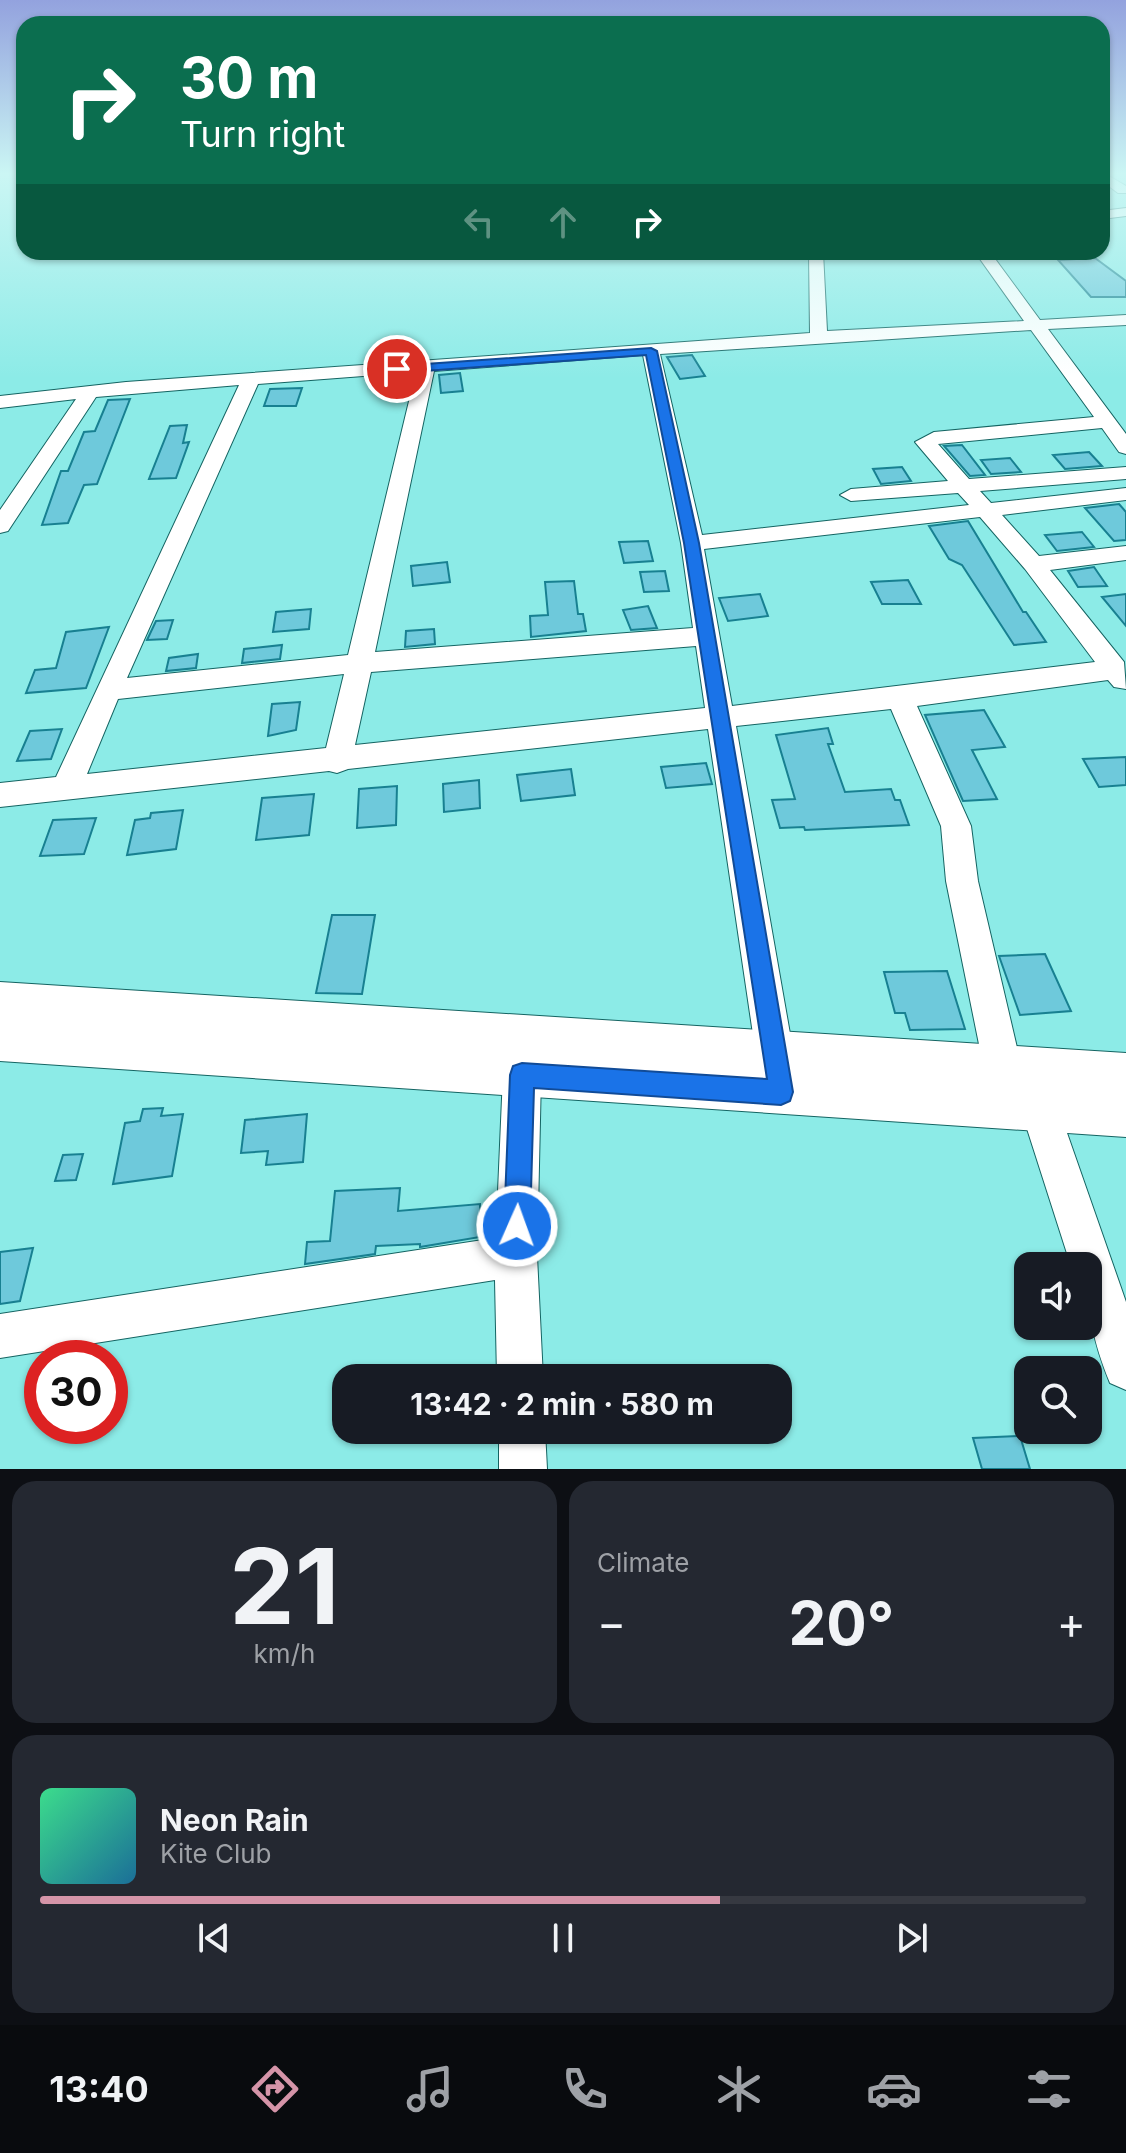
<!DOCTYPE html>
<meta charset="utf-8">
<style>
body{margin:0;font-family:Inter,sans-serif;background:#242831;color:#f1f3f6;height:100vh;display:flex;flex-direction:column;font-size:30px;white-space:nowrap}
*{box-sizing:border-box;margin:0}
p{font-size:26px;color:#9ea1a6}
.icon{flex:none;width:44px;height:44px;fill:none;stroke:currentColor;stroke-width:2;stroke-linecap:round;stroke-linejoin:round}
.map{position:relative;height:1469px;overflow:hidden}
.side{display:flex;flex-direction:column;gap:12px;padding:12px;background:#0d0f14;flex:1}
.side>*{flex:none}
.banner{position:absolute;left:16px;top:16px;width:1094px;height:244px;border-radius:24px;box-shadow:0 2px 6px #0004;background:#0b6e4f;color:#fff;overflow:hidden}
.tools{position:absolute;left:1014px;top:1252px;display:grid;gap:16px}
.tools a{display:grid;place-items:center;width:88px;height:88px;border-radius:16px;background:#171b24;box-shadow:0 2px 6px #0004;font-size:40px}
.speed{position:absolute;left:24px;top:1340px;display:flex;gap:16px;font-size:40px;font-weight:700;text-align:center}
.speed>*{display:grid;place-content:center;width:104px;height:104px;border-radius:50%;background:#171b24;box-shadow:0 2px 6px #0004;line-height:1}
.speed .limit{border:12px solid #d22;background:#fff;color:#111}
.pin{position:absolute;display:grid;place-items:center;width:68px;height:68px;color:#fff;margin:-34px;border:4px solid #fff;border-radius:50%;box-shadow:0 2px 8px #0007}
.me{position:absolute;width:88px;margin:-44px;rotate:2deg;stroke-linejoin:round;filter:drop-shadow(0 0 6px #0008)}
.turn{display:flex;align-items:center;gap:28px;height:168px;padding:0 32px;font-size:36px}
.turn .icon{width:104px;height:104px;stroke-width:2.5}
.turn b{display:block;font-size:56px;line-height:68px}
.lanes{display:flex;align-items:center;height:76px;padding:0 32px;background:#0003;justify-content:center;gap:40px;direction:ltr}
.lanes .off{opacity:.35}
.big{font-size:60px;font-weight:700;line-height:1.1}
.side .card{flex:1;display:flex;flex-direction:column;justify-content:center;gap:12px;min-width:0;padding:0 28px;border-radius:24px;background:#242831}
.side .dial{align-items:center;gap:0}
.dial b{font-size:104px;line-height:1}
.song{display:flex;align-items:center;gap:24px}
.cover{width:96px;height:96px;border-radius:12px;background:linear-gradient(135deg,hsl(150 70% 55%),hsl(200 70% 35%))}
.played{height:8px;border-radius:4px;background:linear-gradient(90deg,#d594a8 65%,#363941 65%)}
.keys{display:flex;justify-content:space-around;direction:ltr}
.heat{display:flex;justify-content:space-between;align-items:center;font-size:44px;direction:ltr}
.side .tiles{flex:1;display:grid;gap:12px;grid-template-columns:1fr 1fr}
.card:last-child{grid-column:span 2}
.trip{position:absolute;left:332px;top:1364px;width:460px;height:80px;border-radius:24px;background:#171b24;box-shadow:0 2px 6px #0004;font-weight:700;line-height:80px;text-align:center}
.menu{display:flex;height:128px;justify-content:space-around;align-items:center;background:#090b0e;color:#9ea1a6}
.menu .icon{width:56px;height:56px}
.menu .active{color:#d594a8}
.menu b{font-size:36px;color:#f1f3f6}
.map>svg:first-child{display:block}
.building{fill:#6ec9db;stroke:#188091;stroke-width:2}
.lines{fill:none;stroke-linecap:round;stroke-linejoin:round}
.minor-casing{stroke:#146462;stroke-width:2}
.major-casing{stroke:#146462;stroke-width:2}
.minor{fill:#fff;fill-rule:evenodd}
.major{fill:#fff;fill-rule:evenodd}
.route{fill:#1a73e8;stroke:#114b97;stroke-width:2}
</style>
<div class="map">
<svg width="1126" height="1469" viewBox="0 0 1126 1469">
<rect width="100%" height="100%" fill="#8cebe7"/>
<!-- building -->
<path class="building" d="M 1095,258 L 1126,281 L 1126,297 L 1091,297 L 1058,260 Z
M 692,355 L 705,376 L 680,379 L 667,357 Z
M 460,373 L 463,391 L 441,393 L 439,375 Z
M 302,388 L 296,406 L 264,406 L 270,389 Z
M 130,399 L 97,484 L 84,485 L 68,523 L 42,525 L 61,471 L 68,471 L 84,432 L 95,431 L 108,400 Z
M 187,425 L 183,443 L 189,442 L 176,478 L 149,479 L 170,426 Z
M 962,445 L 985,475 L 970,476 L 944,446 Z
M 1089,452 L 1102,466 L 1065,469 L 1053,455 Z
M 1010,458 L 1021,472 L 991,474 L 981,460 Z
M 902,467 L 911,481 L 881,484 L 873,469 Z
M 1119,504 L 1126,512 L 1126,540 L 1114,541 L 1085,508 Z
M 968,521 L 1023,612 L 1026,612 L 1046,642 L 1014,645 L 962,565 L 949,559 L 929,526 Z
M 1082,532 L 1094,547 L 1057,551 L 1045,535 Z
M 648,541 L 653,561 L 624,563 L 619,542 Z
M 447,562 L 450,582 L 413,586 L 411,566 Z
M 1094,567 L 1107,586 L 1078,587 L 1068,571 Z
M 665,571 L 669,591 L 644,592 L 640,572 Z
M 908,580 L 921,604 L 882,604 L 871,582 Z
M 574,581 L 578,614 L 583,614 L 586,631 L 531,637 L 530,616 L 548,615 L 545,582 Z
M 760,594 L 768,616 L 728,621 L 719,598 Z
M 1126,594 L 1126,626 L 1102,597 Z
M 648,606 L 657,628 L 631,630 L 623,610 Z
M 311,609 L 309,629 L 273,632 L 276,612 Z
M 173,620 L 167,639 L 147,640 L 156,621 Z
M 109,627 L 86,688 L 26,693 L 35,670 L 56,668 L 66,632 Z
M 434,629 L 435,644 L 405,647 L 406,631 Z
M 282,645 L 280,659 L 242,663 L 244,649 Z
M 198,654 L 196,668 L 166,671 L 169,658 Z
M 300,702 L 296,730 L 268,736 L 272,704 Z
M 984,710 L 1005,747 L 972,750 L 997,799 L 963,801 L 925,715 Z
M 828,728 L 833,744 L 828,744 L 845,792 L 891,789 L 895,800 L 900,800 L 909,825 L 805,830 L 804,827 L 780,828 L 772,800 L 795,799 L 776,735 Z
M 62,729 L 51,759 L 17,761 L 30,731 Z
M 1126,757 L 1126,785 L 1099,787 L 1083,759 Z
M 706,763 L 712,784 L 666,788 L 661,767 Z
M 571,769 L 575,795 L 521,801 L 517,775 Z
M 479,780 L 480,808 L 444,812 L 443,784 Z
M 397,786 L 396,825 L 357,828 L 359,789 Z
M 314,794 L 309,835 L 256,840 L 262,798 Z
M 183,810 L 176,849 L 127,855 L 135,820 L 150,818 L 151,813 Z
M 96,818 L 84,854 L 40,856 L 53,820 Z
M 332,915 L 375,915 L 362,994 L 316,993 Z
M 1045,954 L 1071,1011 L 1020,1015 L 999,956 Z
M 947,971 L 965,1029 L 910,1030 L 905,1013 L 895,1013 L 884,972 Z
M 163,1108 L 161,1116 L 183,1114 L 172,1176 L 113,1184 L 125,1123 L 140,1121 L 143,1109 Z
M 307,1114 L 303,1162 L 266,1165 L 268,1151 L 241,1153 L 245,1120 Z
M 83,1154 L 76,1180 L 55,1181 L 63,1155 Z
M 400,1188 L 398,1211 L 480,1204 L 480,1237 L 420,1247 L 420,1244 L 376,1246 L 375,1254 L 305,1264 L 307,1242 L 330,1241 L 335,1191 Z
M 33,1248 L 20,1301 L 0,1304 L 0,1252 Z
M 1020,1436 L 1030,1469 L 982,1469 L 973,1438 Z"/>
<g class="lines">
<defs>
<path id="minor" d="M 1102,172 L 1126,186 L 1126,193 L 1118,193 L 1102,181 Z
M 1126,208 L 1126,216 L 1102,219 L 1102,211 Z
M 809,252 L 823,252 L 827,331 L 1024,321 L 975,252 L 990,252 L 1040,320 L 1126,315 L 1126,325 L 1048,329 L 1126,434 L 1126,454 L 1119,452 L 1102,428 L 938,444 L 969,479 L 1126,467 L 1126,479 L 980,491 L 991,503 L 1126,488 L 1126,500 L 1002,515 L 1039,556 L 1126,546 L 1126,560 L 1050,570 L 1124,662 L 1126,689 L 1114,687 L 1108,680 L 917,706 L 971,826 L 978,881 L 1022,1069 L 1016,1082 L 1003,1088 L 990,1082 L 984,1069 L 946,881 L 941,826 L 891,709 L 736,726 L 796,1068 L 790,1081 L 777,1087 L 764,1081 L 758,1068 L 708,729 L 348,769 L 337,773 L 329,771 L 0,807 L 0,783 L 56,777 L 239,385 L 96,397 L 8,531 L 0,533 L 0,510 L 76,399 L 0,408 L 0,396 L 126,382 L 810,333 ZM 1031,330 L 1094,417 L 934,432 L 915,442 L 948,481 L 851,489 L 840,495 L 851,501 L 958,493 L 969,505 L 702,535 L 660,354 ZM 643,355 L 681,543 L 693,628 L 375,652 L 434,371 ZM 416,372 L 348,655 L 127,678 L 258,384 ZM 980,517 L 1025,569 L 1095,662 L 732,706 L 704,549 ZM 696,646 L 705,708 L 355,745 L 371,672 ZM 344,674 L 326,748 L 87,774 L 118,699 Z
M 522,1056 L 535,1062 L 541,1075 L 537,1256 L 543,1378 L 497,1378 L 495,1280 L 0,1358 L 0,1314 L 496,1238 L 503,1075 L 509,1062 Z
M 1040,1091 L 1053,1097 L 1059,1110 L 1126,1302 L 1126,1390 L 1110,1383 C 1092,1339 1088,1313 1088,1266 L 1071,1266 L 1021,1110 L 1027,1097 Z
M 499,1430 L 545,1430 L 547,1469 L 499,1469 Z"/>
<path id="major" d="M 0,982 L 1126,1053 L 1126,1137 L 0,1061 Z"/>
</defs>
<!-- minor casing -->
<use href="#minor" class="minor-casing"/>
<!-- major casing -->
<use href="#major" class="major-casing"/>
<!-- minor -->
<use href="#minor" class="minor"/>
<!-- major -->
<use href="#major" class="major"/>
</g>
<!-- sky -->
<linearGradient id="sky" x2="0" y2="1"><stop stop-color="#93a2de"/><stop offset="0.46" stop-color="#cbf6f4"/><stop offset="1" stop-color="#cbf6f4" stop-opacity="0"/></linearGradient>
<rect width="1126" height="378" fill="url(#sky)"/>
<!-- route -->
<path class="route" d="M 651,348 L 657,351 L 699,543 L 793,1092 L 790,1101 L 781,1105 L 534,1088 L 530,1226 L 526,1235 L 517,1239 L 508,1235 L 504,1226 L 510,1075 L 513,1066 L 522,1063 L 767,1079 L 684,543 L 646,355 L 397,373 L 391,369 L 397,366 Z"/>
</svg>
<div class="tools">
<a><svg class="icon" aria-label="sound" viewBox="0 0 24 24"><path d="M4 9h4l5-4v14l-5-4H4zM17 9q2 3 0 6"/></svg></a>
<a><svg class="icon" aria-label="search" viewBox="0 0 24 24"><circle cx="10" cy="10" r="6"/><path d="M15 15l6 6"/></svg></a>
</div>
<div class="speed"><div class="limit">30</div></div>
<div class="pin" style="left:397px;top:369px;background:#d93025"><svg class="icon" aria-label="arrive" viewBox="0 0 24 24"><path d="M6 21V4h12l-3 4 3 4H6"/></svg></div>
<svg class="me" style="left:517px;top:1226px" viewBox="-20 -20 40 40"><circle r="17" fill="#1a73e8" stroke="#fff" stroke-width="3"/><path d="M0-11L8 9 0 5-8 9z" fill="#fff"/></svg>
<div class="trip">13:42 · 2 min · 580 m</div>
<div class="banner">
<div class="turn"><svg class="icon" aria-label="right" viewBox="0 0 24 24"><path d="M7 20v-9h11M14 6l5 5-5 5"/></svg><div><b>30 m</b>Turn right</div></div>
<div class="lanes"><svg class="icon off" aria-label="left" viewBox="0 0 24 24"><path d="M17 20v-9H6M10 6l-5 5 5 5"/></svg><svg class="icon off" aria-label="ahead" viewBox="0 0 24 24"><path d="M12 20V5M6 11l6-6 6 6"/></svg><svg class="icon" aria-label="right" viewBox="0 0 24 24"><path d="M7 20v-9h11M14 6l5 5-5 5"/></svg></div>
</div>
</div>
<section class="side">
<div class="tiles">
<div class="card dial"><b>21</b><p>km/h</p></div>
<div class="card"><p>Climate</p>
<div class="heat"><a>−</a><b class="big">20°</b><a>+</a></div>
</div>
<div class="card">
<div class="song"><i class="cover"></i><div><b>Neon Rain</b><p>Kite Club</p></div></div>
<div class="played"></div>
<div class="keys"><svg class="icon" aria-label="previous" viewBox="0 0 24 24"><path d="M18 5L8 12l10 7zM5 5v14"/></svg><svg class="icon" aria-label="pause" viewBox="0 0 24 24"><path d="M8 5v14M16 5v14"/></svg><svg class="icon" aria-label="next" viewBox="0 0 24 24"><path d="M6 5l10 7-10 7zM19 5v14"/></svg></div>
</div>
</div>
</section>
<nav class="menu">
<b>13:40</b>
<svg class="icon active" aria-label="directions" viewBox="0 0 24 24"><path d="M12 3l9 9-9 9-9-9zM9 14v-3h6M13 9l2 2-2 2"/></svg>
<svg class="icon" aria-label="music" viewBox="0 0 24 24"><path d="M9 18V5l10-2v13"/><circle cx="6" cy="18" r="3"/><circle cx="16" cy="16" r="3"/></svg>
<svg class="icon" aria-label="phone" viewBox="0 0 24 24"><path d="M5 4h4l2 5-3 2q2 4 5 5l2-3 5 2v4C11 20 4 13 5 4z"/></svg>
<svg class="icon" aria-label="climate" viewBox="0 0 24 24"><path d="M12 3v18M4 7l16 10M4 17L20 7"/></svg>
<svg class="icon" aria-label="car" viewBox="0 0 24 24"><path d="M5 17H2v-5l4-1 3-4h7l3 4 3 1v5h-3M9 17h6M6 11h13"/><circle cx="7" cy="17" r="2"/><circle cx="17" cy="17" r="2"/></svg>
<svg class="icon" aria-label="filters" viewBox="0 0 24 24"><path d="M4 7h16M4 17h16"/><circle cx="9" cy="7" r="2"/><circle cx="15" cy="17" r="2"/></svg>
</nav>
